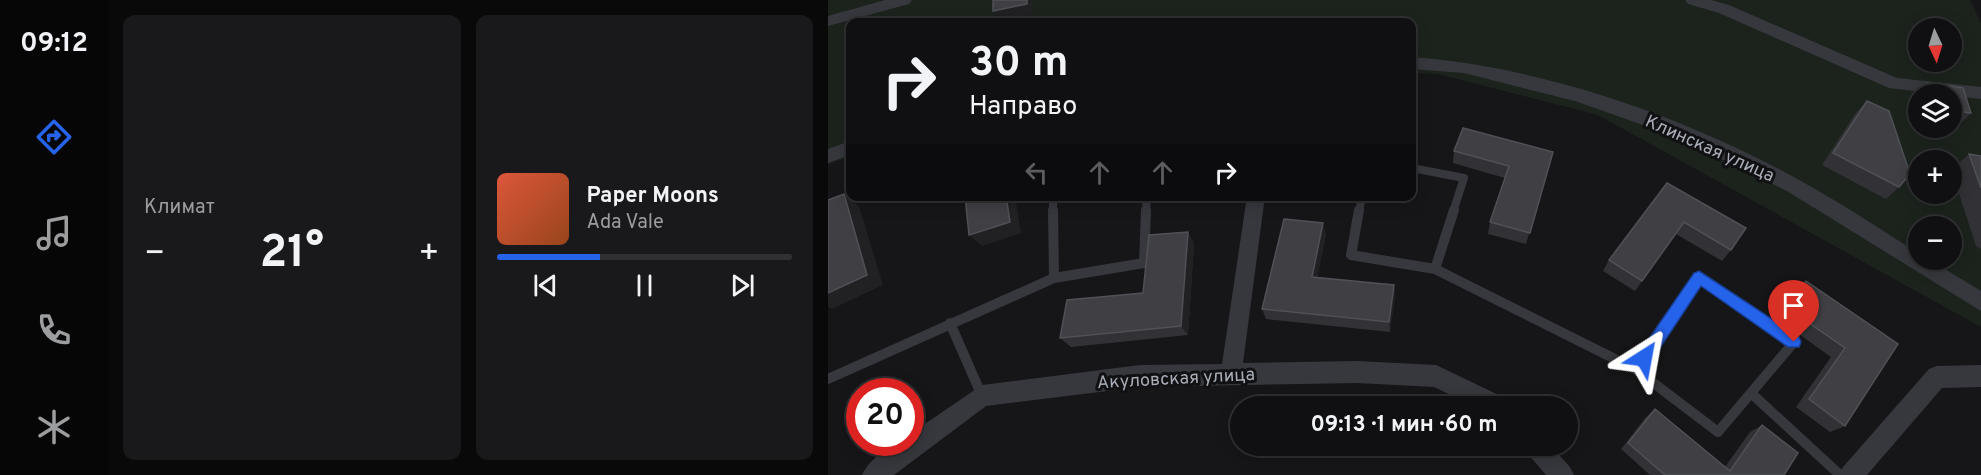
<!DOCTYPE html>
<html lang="ru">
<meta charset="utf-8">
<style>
body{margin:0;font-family:Overpass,sans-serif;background:#19191b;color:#f1f3f6;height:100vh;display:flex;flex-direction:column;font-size:22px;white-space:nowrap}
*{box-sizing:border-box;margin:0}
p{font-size:20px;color:#9c9d9f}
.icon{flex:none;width:33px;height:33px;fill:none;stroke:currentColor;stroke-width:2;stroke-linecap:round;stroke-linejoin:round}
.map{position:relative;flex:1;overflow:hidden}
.details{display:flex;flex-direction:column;gap:15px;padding:15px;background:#09090a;width:720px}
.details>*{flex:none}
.hud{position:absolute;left:18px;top:18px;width:570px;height:183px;border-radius:12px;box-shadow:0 3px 15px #0003,0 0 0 2px #303032;background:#101012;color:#f1f3f6;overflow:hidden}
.needle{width:39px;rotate:176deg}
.fabs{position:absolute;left:1080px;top:18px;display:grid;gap:12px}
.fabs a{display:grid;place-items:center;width:54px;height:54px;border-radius:50%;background:#101012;box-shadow:0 3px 15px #0003,0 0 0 2px #303032;font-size:30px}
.speed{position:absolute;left:18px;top:378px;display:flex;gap:12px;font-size:30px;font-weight:700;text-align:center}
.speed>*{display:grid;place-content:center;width:78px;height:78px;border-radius:50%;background:#101012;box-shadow:0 3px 15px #0003,0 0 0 2px #303032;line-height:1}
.speed .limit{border:9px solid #d22;background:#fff;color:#111}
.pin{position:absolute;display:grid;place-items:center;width:51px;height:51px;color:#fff;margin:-62px -26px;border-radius:50% 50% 50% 0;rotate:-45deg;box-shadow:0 0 6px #0007}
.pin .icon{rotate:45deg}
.me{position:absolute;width:66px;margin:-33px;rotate:34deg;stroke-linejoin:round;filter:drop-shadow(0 0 4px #0008)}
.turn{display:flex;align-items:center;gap:21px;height:126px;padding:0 24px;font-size:27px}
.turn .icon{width:78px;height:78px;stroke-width:2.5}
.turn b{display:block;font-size:42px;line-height:51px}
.lanes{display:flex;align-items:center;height:57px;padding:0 24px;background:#0003;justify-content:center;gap:30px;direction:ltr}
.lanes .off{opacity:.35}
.big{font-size:45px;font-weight:700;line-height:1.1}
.details .card{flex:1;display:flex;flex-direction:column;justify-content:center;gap:9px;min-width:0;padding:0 21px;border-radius:12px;background:#19191b}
.song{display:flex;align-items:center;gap:18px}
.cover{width:72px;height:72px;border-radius:9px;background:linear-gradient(135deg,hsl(10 70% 55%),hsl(20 70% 35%))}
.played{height:6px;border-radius:3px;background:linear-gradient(90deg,#2563eb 35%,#303032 35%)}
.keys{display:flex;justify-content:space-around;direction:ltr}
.heat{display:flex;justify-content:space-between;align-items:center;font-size:33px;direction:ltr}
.details .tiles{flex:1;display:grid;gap:15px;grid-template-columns:repeat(2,1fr)}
.trip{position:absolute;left:402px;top:396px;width:348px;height:60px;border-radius:30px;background:#101012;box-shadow:0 3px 15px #0003,0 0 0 2px #303032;font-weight:700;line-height:60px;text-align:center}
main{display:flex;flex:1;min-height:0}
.tab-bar{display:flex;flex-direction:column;width:108px;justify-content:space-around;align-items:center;background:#060607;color:#9c9d9f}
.tab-bar .icon{width:42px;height:42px}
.tab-bar .on{color:#2563eb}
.tab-bar b{font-size:27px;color:#f1f3f6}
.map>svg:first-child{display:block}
.green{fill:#1c231d;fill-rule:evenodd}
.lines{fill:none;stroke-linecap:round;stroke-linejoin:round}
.lane-far1{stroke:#37383d;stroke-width:8}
.lane{stroke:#37383d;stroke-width:10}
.street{fill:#37383d;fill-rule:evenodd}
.wall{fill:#323236}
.shaded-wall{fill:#212124}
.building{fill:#3f3f44;stroke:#4f5156;stroke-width:1.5}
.route{fill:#2563eb;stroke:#184099;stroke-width:1.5}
.labels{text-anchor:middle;stroke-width:6;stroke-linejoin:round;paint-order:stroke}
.street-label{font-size:18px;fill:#a8adb8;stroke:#111113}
</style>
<main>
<nav class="tab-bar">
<b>09:12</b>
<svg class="icon on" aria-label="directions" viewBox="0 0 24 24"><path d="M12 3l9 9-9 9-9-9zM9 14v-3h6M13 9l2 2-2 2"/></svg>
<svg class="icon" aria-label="music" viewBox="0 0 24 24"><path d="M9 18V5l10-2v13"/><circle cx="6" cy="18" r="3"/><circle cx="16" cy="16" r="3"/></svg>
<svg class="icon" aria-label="phone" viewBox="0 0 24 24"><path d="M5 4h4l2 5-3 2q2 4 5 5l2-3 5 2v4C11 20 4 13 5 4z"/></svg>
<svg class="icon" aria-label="climate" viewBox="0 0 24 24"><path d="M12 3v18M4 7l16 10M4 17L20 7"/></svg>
</nav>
<section class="details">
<div class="tiles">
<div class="card"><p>Климат</p>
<div class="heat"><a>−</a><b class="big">21°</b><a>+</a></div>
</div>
<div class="card">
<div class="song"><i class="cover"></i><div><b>Paper Moons</b><p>Ada Vale</p></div></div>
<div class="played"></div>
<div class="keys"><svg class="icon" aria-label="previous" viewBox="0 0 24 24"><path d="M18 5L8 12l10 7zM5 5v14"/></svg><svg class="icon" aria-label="pause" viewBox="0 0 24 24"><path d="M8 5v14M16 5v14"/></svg><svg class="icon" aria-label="next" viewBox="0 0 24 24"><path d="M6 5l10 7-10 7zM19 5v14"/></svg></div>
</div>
</div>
</section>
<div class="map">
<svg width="1153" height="475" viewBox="0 0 1153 475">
<rect width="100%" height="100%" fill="#161618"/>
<!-- green -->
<path class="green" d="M 0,0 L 1142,0 L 1153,23 L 1153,327 L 770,115 L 610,74 L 584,73 L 584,22 L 22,22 L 22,157 L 0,164 ZM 1090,28 L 1124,28 L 1124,62 L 1090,62 ZM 1090,94 L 1124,94 L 1124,128 L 1090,128 ZM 1090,160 L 1124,160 L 1124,194 L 1090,194 ZM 1090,226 L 1124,226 L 1124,260 L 1090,260 Z"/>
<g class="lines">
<!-- lane-far1 -->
<path class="lane-far1" d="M 584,168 L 636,178 L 625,212
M 225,196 L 225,212
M 318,212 L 319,196
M 531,212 L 534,196"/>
<!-- lane -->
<path class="lane" d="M 531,210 L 523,255 L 607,269 L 807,369
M 607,269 L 626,210
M 871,277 L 966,342 L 890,432 L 807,369 Z
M 226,278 L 316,263 L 318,210
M 122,323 L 154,396
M 0,379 L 226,278 L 225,210
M 923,393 L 1012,475"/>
<!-- street -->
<path class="street" d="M 57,0 L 84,0 L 81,4 L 0,26 L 0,16 Z
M 857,0 L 883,0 L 901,5 L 1069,78 L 1153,87 L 1153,99 L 1061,88 L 891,13 L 860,4 Z
M 584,57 C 716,67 858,117 973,181 C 1013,203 1052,229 1090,253 L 1090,260 L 1102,260 L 1153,291 L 1153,311 L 959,191 L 846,136 L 747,101 L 636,73 L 584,69 Z
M 22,141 L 22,155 L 0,163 L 0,149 Z
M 419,196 L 437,196 L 415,363 L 529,361 L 608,365 L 677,398 L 680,406 L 646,406 L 606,387 L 529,383 L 312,387 L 158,406 L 66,475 L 34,475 C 41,459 65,442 82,442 L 82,434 L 154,385 L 312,365 L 394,364 Z
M 1153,365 L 1153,387 L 1114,388 L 1039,475 L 1011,475 L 1015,467 L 1101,369 L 1109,366 Z
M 696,446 L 723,446 L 742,467 L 746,475 L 718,475 L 700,454 Z"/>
</g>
<!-- wall -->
<path class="wall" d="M 1100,83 L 1135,88 L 1143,113 L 1133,123 L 1124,121 L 1124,94 L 1091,94 L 1091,93 Z
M 1039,101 L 1071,187 L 1058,199 L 994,165 L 1027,114 Z
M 626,151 L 725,152 L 698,244 L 660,234 L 662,222 L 677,178 L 625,163 Z
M 1141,154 L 1153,156 L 1153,249 L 1148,246 L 1124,172 L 1124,169 Z
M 839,183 L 903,250 L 894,261 L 848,234 L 807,291 L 775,271 L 781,260 Z
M 339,196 L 363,196 L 340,199 Z
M 498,234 L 489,278 L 566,285 L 567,295 L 562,332 L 438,319 L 434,309 Z
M 366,243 L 360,335 L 243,347 L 232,338 L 315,293 Z
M 978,281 L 1070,344 L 1017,426 L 1002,432 L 968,407 L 1003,357 L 947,317 L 966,291 Z
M 827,409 L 897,467 L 922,432 L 934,425 L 956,475 L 822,475 L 793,449 L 818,417 Z"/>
<!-- shaded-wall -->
<path class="shaded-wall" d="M 199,0 L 204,0 L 205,14 L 172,21 L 165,11 Z
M 16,194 L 31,206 L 55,285 L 4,309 L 0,307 L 0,293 Z
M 178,196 L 187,196 L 193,233 L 154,246 L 141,235 Z
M 495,223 L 498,234 L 487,288 L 484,277 Z
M 360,232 L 366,243 L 360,335 L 353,326 Z
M 566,285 L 567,295 L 562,332 L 561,322 Z"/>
<!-- building -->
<path class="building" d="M 165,0 L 199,0 L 199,4 L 165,11 Z
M 1100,83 L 1135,88 L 1143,113 L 1124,110 L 1124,94 L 1103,94 Z
M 1039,101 L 1061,111 L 1082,174 L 1071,187 L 1005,153 Z
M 635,128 L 725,152 L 702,233 L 662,222 L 681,166 L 626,151 Z
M 1141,154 L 1153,156 L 1153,188 Z
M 839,183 L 918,228 L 903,250 L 856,222 L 814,281 L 781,260 Z
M 16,194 L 39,275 L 0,293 L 0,200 Z
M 137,196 L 178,196 L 182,222 L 141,235 Z
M 456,219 L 495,223 L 484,277 L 566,285 L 561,322 L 434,309 Z
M 360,232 L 353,326 L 232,338 L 239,300 L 315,293 L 321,235 Z
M 978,281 L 1070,344 L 1017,426 L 981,399 L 1017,348 L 958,307 Z
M 827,409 L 902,471 L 934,425 L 970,453 L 956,475 L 837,475 L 800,443 Z"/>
<!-- route -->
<path class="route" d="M 871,271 L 971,337 L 973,342 L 971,347 L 960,347 L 873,286 L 822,363 L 816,365 L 811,363 L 809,358 L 811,353 L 866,273 Z"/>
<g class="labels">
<!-- street labels -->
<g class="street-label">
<text transform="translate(882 148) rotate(24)" y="6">Клинская улица</text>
<text transform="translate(348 378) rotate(-3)" y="6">Акуловская улица</text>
</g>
</g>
</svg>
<div class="fabs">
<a><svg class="needle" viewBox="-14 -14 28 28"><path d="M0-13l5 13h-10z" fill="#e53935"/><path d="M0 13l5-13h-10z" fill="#9c9d9f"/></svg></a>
<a><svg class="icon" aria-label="layers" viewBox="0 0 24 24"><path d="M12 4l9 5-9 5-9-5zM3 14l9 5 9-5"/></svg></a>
<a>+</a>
<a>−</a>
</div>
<div class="speed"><div class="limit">20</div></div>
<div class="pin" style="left:966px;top:342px;background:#d93025"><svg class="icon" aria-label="arrive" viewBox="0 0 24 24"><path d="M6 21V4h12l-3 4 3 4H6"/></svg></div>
<svg class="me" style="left:816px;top:358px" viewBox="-20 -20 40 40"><path d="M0-17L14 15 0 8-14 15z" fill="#2563eb" stroke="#fff" stroke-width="4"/></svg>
<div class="trip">09:13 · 1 мин · 60 m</div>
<div class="hud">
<div class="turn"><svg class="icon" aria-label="right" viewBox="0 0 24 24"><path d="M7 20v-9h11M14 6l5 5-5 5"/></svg><div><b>30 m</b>Направо</div></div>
<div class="lanes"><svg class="icon off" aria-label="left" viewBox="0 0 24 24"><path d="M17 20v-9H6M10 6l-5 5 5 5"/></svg><svg class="icon off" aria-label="ahead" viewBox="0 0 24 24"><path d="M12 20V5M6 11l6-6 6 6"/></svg><svg class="icon off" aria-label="ahead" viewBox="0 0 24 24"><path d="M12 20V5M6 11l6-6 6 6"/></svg><svg class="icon" aria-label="right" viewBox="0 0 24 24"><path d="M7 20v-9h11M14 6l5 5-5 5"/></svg></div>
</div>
</div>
</main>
